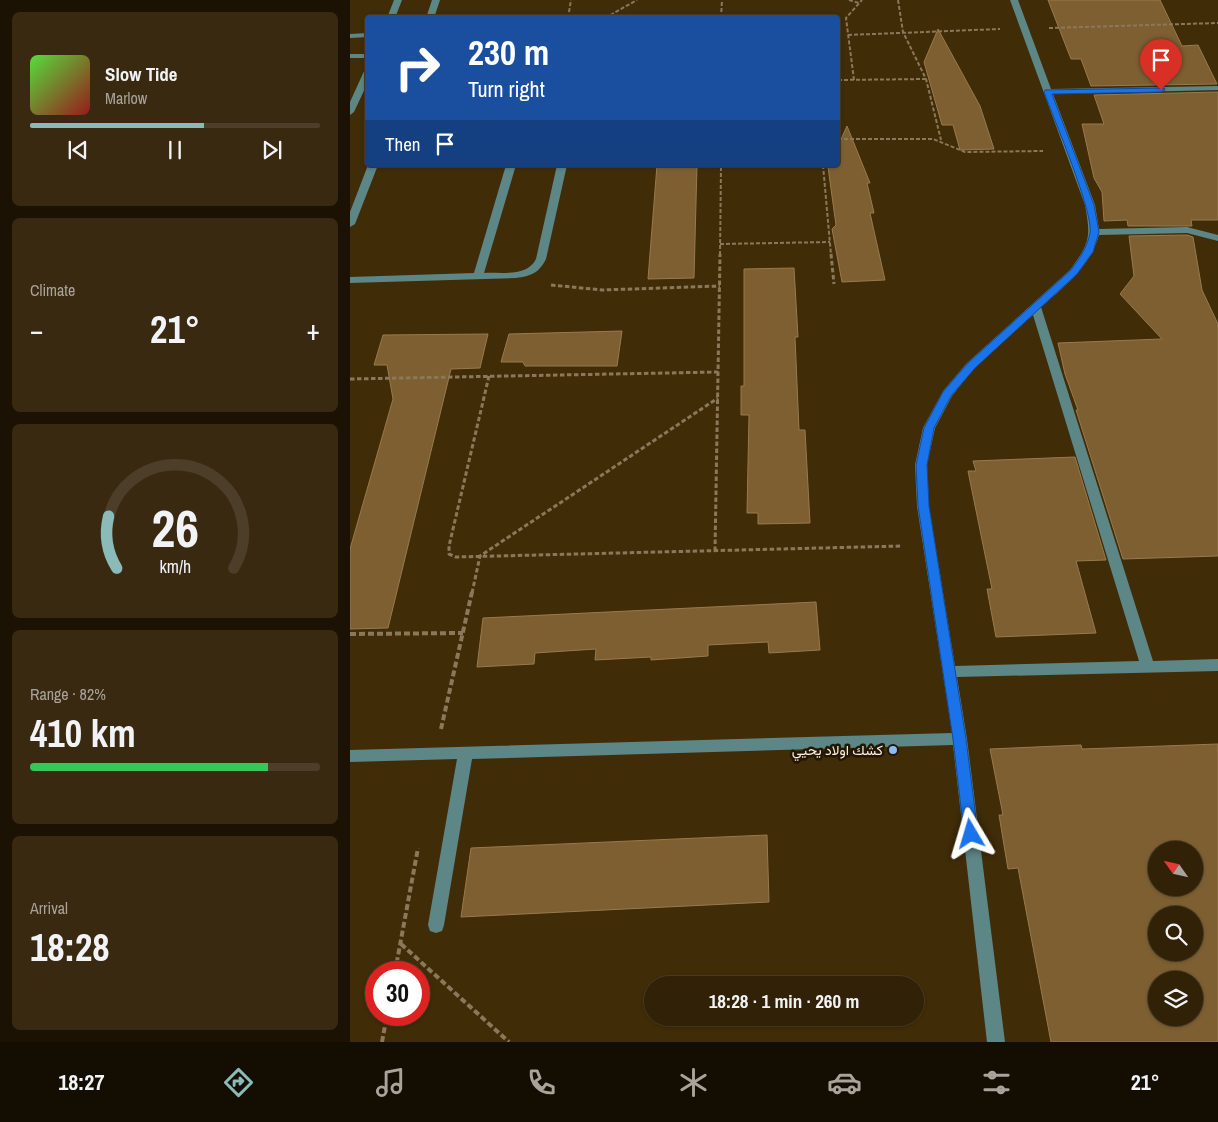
<!DOCTYPE html>
<meta charset="utf-8">
<style>
body{margin:0;font-family:"Archivo Narrow",Vazirmatn,sans-serif;background:#392910;color:#f1f3f6;height:100vh;display:flex;flex-direction:column;font-size:19px;white-space:nowrap}
*{box-sizing:border-box;margin:0}
p{font-size:16px;color:#a8a39b}
.icon{flex:none;width:28px;height:28px;fill:none;stroke:currentColor;stroke-width:2;stroke-linecap:round;stroke-linejoin:round}
.map{position:relative;flex:1;overflow:hidden}
.side{display:flex;flex-direction:column;gap:12px;padding:12px;background:#1b1203;width:350px}
.side>*{flex:none}
.top-card{position:absolute;left:15px;top:15px;width:475px;height:152px;border-radius:5px;box-shadow:0 1px 4px #0004,0 0 0 1px #4c3e28;background:#1a4fa0;color:#fff;overflow:hidden}
.needle{width:32px;rotate:304deg}
.tools{position:absolute;left:798px;top:841px;display:grid;gap:10px}
.tools a{display:grid;place-items:center;width:55px;height:55px;border-radius:50%;background:#312106;box-shadow:0 1px 4px #0004,0 0 0 1px #4c3e28;font-size:25px}
.speed{position:absolute;left:15px;top:961px;display:flex;gap:10px;font-size:25px;font-weight:700;text-align:center}
.speed>*{display:grid;place-content:center;width:65px;height:65px;border-radius:50%;background:#312106;box-shadow:0 1px 4px #0004,0 0 0 1px #4c3e28;line-height:1}
.speed .limit{border:8px solid #d22;background:#fff;color:#111}
.pin{position:absolute;display:grid;place-items:center;width:42px;height:42px;color:#fff;margin:-51px -21px;border-radius:50% 50% 50% 0;rotate:-45deg;box-shadow:0 0 5px #0007}
.pin .icon{rotate:45deg}
.me{position:absolute;width:55px;margin:-28px;rotate:353deg;stroke-linejoin:round;filter:drop-shadow(0 0 4px #0008)}
.turn{display:flex;align-items:center;gap:18px;height:105px;padding:0 20px;font-size:22px}
.turn .icon{width:65px;height:65px;stroke-width:2.5}
.turn b{display:block;font-size:35px;line-height:42px}
.then{display:flex;align-items:center;height:48px;padding:0 20px;background:#0003;gap:10px;font-size:19px}
.big{font-size:38px;font-weight:700;line-height:1.1}
.side .widget{flex:1;display:flex;flex-direction:column;justify-content:center;gap:8px;min-width:0;padding:0 18px;border-radius:8px;background:#392910}
.side .dial{align-items:center;gap:0}
.dial svg{height:130px;overflow:visible;fill:none;stroke:#4c3e28;stroke-width:7;stroke-linecap:round;text-anchor:middle}
.dial text{fill:#f1f3f6;stroke:none}
.song{display:flex;align-items:center;gap:15px}
.cover{width:60px;height:60px;border-radius:8px;background:linear-gradient(135deg,hsl(110 70% 55%),hsl(0 70% 35%))}
.played{height:5px;border-radius:2px;background:linear-gradient(90deg,#8bbbb9 60%,#4c3e28 60%)}
.keys{display:flex;justify-content:space-around;direction:ltr}
.heat{display:flex;justify-content:space-between;align-items:center;font-size:28px;direction:ltr}
.charge{height:8px;border-radius:4px;background:linear-gradient(90deg,#34c759 82%,#4c3e28 0)}
.trip{position:absolute;left:294px;top:976px;width:280px;height:50px;border-radius:25px;background:#312106;box-shadow:0 1px 4px #0004,0 0 0 1px #4c3e28;font-weight:700;line-height:50px;text-align:center}
.tabs{display:flex;height:80px;justify-content:space-around;align-items:center;background:#140d02;color:#a8a39b}
.tabs .icon{width:35px;height:35px}
.tabs .selected{color:#8bbbb9}
.tabs b{font-size:22px;color:#f1f3f6}
main{display:flex;flex:1;min-height:0}
.map>svg:first-child{display:block}
.building{fill:#7d5f32;stroke:#997a4d;fill-rule:evenodd}
.lines{fill:none;stroke-linecap:round;stroke-linejoin:round}
.path-far2{stroke:#8a785a;stroke-width:2;stroke-dasharray:4 2;stroke-linecap:butt}
.path-far1{stroke:#8a785a;stroke-width:3;stroke-dasharray:4.5 2.5;stroke-linecap:butt}
.path{stroke:#8a785a;stroke-width:4;stroke-dasharray:6 3;stroke-linecap:butt}
.minor{fill:#5d8686;fill-rule:evenodd}
.route{fill:#1a73e8;stroke:#114b97}
.poi-dot{fill:#8abafc;stroke:#221604;stroke-width:2}
.labels{text-anchor:middle;stroke-width:5;stroke-linejoin:round;paint-order:stroke}
.poi-label{font-size:14px;fill:#fdefdc;stroke:#221604;text-anchor:end}
</style>
<main>
<section class="side">
<div class="widget">
<div class="song"><i class="cover"></i><div><b>Slow Tide</b><p>Marlow</p></div></div>
<div class="played"></div>
<div class="keys"><svg class="icon" aria-label="previous" viewBox="0 0 24 24"><path d="M18 5L8 12l10 7zM5 5v14"/></svg><svg class="icon" aria-label="pause" viewBox="0 0 24 24"><path d="M8 5v14M16 5v14"/></svg><svg class="icon" aria-label="next" viewBox="0 0 24 24"><path d="M6 5l10 7-10 7zM19 5v14"/></svg></div>
</div>
<div class="widget"><p>Climate</p>
<div class="heat"><a>−</a><b class="big">21°</b><a>+</a></div>
</div>
<div class="widget dial"><svg viewBox="0 0 100 80">
<path d="M14 69A42 42 0 1 1 86 69"/>
<path d="M14 69A42 42 0 0 1 9 37" stroke="#8bbbb9"/>
<text x="50" y="56" font-size="32" font-weight="700">26</text>
<text x="50" y="72" font-size="11">km/h</text>
</svg></div>
<div class="widget"><p>Range · 82%</p><b class="big">410 km</b><div class="charge"></div></div>
<div class="widget"><p>Arrival</p><b class="big">18:28</b></div>
</section>
<div class="map">
<svg width="868" height="1042" viewBox="0 0 868 1042">
<rect width="100%" height="100%" fill="#412c08"/>
<!-- building -->
<path class="building" d="M 698,0 L 810,0 L 832,46 L 848,45 L 867,84 L 741,86 L 731,59 L 721,59 Z
M 588,29 L 630,106 L 644,149 L 610,150 L 603,125 L 592,125 L 574,62 Z
M 868,92 L 868,220 L 841,220 L 842,226 L 778,226 L 777,220 L 754,221 L 752,192 L 744,178 L 732,124 L 754,124 L 744,95 Z
M 497,126 L 520,183 L 517,183 L 524,213 L 520,213 L 535,280 L 492,282 L 482,229 L 486,225 L 478,167 L 479,165 L 488,165 L 488,146 Z
M 307,165 L 347,165 L 344,278 L 298,279 Z
M 837,235 L 843,237 L 852,290 L 868,324 L 868,556 L 773,559 L 726,410 L 728,410 L 715,374 L 708,343 L 812,339 L 770,294 L 784,276 L 779,236 Z
M 444,268 L 448,337 L 445,337 L 449,430 L 455,430 L 460,523 L 408,524 L 408,513 L 397,513 L 399,415 L 391,415 L 391,386 L 394,386 L 394,269 Z
M 272,331 L 267,366 L 175,366 L 173,362 L 151,362 L 159,334 Z
M 138,334 L 130,368 L 101,369 L 38,628 L 0,629 L 0,549 L 43,399 L 37,365 L 24,365 L 33,335 Z
M 725,457 L 756,560 L 726,561 L 746,633 L 646,637 L 637,589 L 642,589 L 618,471 L 626,471 L 623,461 Z
M 466,602 L 470,650 L 419,653 L 418,642 L 358,645 L 358,656 L 301,660 L 301,657 L 245,660 L 246,649 L 185,653 L 184,664 L 127,667 L 133,618 Z
M 868,744 L 868,1042 L 701,1042 L 668,868 L 658,869 L 649,815 L 653,815 L 640,749 L 731,745 L 732,749 ZM 806,850 L 844,850 L 844,888 L 806,888 ZM 806,915 L 844,915 L 844,952 L 806,952 ZM 806,980 L 844,980 L 844,1018 L 806,1018 Z
M 417,835 L 419,902 L 111,917 L 121,848 Z"/>
<g class="lines">
<!-- path-far2 -->
<path class="path-far2" d="M 499,0 L 509,3
M 548,0 L 553,32 L 576,79 L 591,140
M 218,18 L 221,0
M 255,18 L 287,0
M 371,18 L 372,0
M 699,28 L 868,23
M 498,35 L 650,29
M 488,80 L 576,79
M 504,80 L 496,18 L 512,0
M 488,139 L 583,139 L 615,152 L 693,151
M 473,165 L 481,255
M 370,244 L 480,242
M 370,255 L 371,165"/>
<!-- path-far1 -->
<path class="path-far1" d="M 481,254 L 484,284
M 201,285 L 252,290 L 370,286
M 139,376 L 99,546 L 99,554 L 106,557 L 552,546
M 0,379 L 368,372
M 365,551 L 370,254
M 122,593 L 130,556 L 368,398"/>
<!-- path -->
<path class="path" d="M 0,634 L 113,633
M 91,729 L 122,592
M 51,944 L 159,1042
M 45,972 L 68,848
M 32,1042 L 37,1015"/>
<!-- minor -->
<path class="minor" d="M 44,0 L 52,0 L 45,18 L 37,18 Z
M 82,0 L 90,0 L 84,18 L 76,18 Z
M 660,0 L 668,0 L 701,89 L 868,86 L 868,90 L 703,94 L 745,205 L 749,229 L 837,227 L 868,235 L 868,241 L 837,233 L 749,235 C 739,268 716,285 691,307 L 803,661 L 868,659 L 868,671 L 607,677 L 617,739 L 655,1042 L 637,1042 L 603,745 L 122,759 L 94,925 L 92,931 L 86,933 L 80,931 L 78,925 L 107,759 L 0,762 L 0,750 L 602,733 L 567,506 L 565,465 L 573,428 L 593,391 L 617,363 L 720,270 C 740,243 741,237 735,205 ZM 683,315 L 789,661 L 605,666 L 579,506 L 577,465 L 585,428 L 602,396 L 625,367 Z
M 18,33 L 18,37 L 0,38 L 0,34 Z
M 0,54 L 18,54 L 18,58 L 0,58 Z
M 15,69 L 18,69 L 18,82 L 4,112 L 0,115 L 0,102 Z
M 18,165 L 28,165 L 5,224 L 0,227 L 0,212 Z
M 156,165 L 166,165 L 134,273 C 152,272 177,277 186,259 L 207,165 L 217,165 L 196,259 C 189,273 181,276 166,278 L 0,283 L 0,277 L 124,273 Z"/>
</g>
<!-- route -->
<path class="route" d="M 814,88 L 815,90 L 811,92 L 702,94 L 744,205 L 749,232 L 743,252 L 727,274 L 625,368 L 601,396 L 584,428 L 577,465 L 579,506 L 616,739 L 628,834 L 626,838 L 621,840 L 616,838 L 614,834 L 603,739 L 568,506 L 566,465 L 574,428 L 593,392 L 618,363 L 721,270 C 729,259 737,248 740,233 C 744,213 703,117 694,92 L 695,90 Z"/>
<!-- markers -->
<circle class="poi-dot" cx="543" cy="750" r="5"/>
<g class="labels">
<!-- poi labels -->
<g class="poi-label">
<text x="533" y="755">كشك اولاد يحيي</text>
</g>
</g>
</svg>
<div class="tools">
<a><svg class="needle" viewBox="-14 -14 28 28"><path d="M0-13l5 13h-10z" fill="#e53935"/><path d="M0 13l5-13h-10z" fill="#a8a39b"/></svg></a>
<a><svg class="icon" aria-label="search" viewBox="0 0 24 24"><circle cx="10" cy="10" r="6"/><path d="M15 15l6 6"/></svg></a>
<a><svg class="icon" aria-label="layers" viewBox="0 0 24 24"><path d="M12 4l9 5-9 5-9-5zM3 14l9 5 9-5"/></svg></a>
</div>
<div class="speed"><div class="limit">30</div></div>
<div class="pin" style="left:811px;top:90px;background:#d93025"><svg class="icon" aria-label="arrive" viewBox="0 0 24 24"><path d="M6 21V4h12l-3 4 3 4H6"/></svg></div>
<svg class="me" style="left:621px;top:834px" viewBox="-20 -20 40 40"><path d="M0-17L14 15 0 8-14 15z" fill="#1a73e8" stroke="#fff" stroke-width="4"/></svg>
<div class="trip">18:28 · 1 min · 260 m</div>
<div class="top-card">
<div class="turn"><svg class="icon" aria-label="right" viewBox="0 0 24 24"><path d="M7 20v-9h11M14 6l5 5-5 5"/></svg><div><b>230 m</b>Turn right</div></div>
<div class="then">Then<svg class="icon" aria-label="arrive" viewBox="0 0 24 24"><path d="M6 21V4h12l-3 4 3 4H6"/></svg></div>
</div>
</div>
</main>
<nav class="tabs">
<b>18:27</b>
<svg class="icon selected" aria-label="directions" viewBox="0 0 24 24"><path d="M12 3l9 9-9 9-9-9zM9 14v-3h6M13 9l2 2-2 2"/></svg>
<svg class="icon" aria-label="music" viewBox="0 0 24 24"><path d="M9 18V5l10-2v13"/><circle cx="6" cy="18" r="3"/><circle cx="16" cy="16" r="3"/></svg>
<svg class="icon" aria-label="phone" viewBox="0 0 24 24"><path d="M5 4h4l2 5-3 2q2 4 5 5l2-3 5 2v4C11 20 4 13 5 4z"/></svg>
<svg class="icon" aria-label="climate" viewBox="0 0 24 24"><path d="M12 3v18M4 7l16 10M4 17L20 7"/></svg>
<svg class="icon" aria-label="car" viewBox="0 0 24 24"><path d="M5 17H2v-5l4-1 3-4h7l3 4 3 1v5h-3M9 17h6M6 11h13"/><circle cx="7" cy="17" r="2"/><circle cx="17" cy="17" r="2"/></svg>
<svg class="icon" aria-label="filters" viewBox="0 0 24 24"><path d="M4 7h16M4 17h16"/><circle cx="9" cy="7" r="2"/><circle cx="15" cy="17" r="2"/></svg>
<b>21°</b>
</nav>
